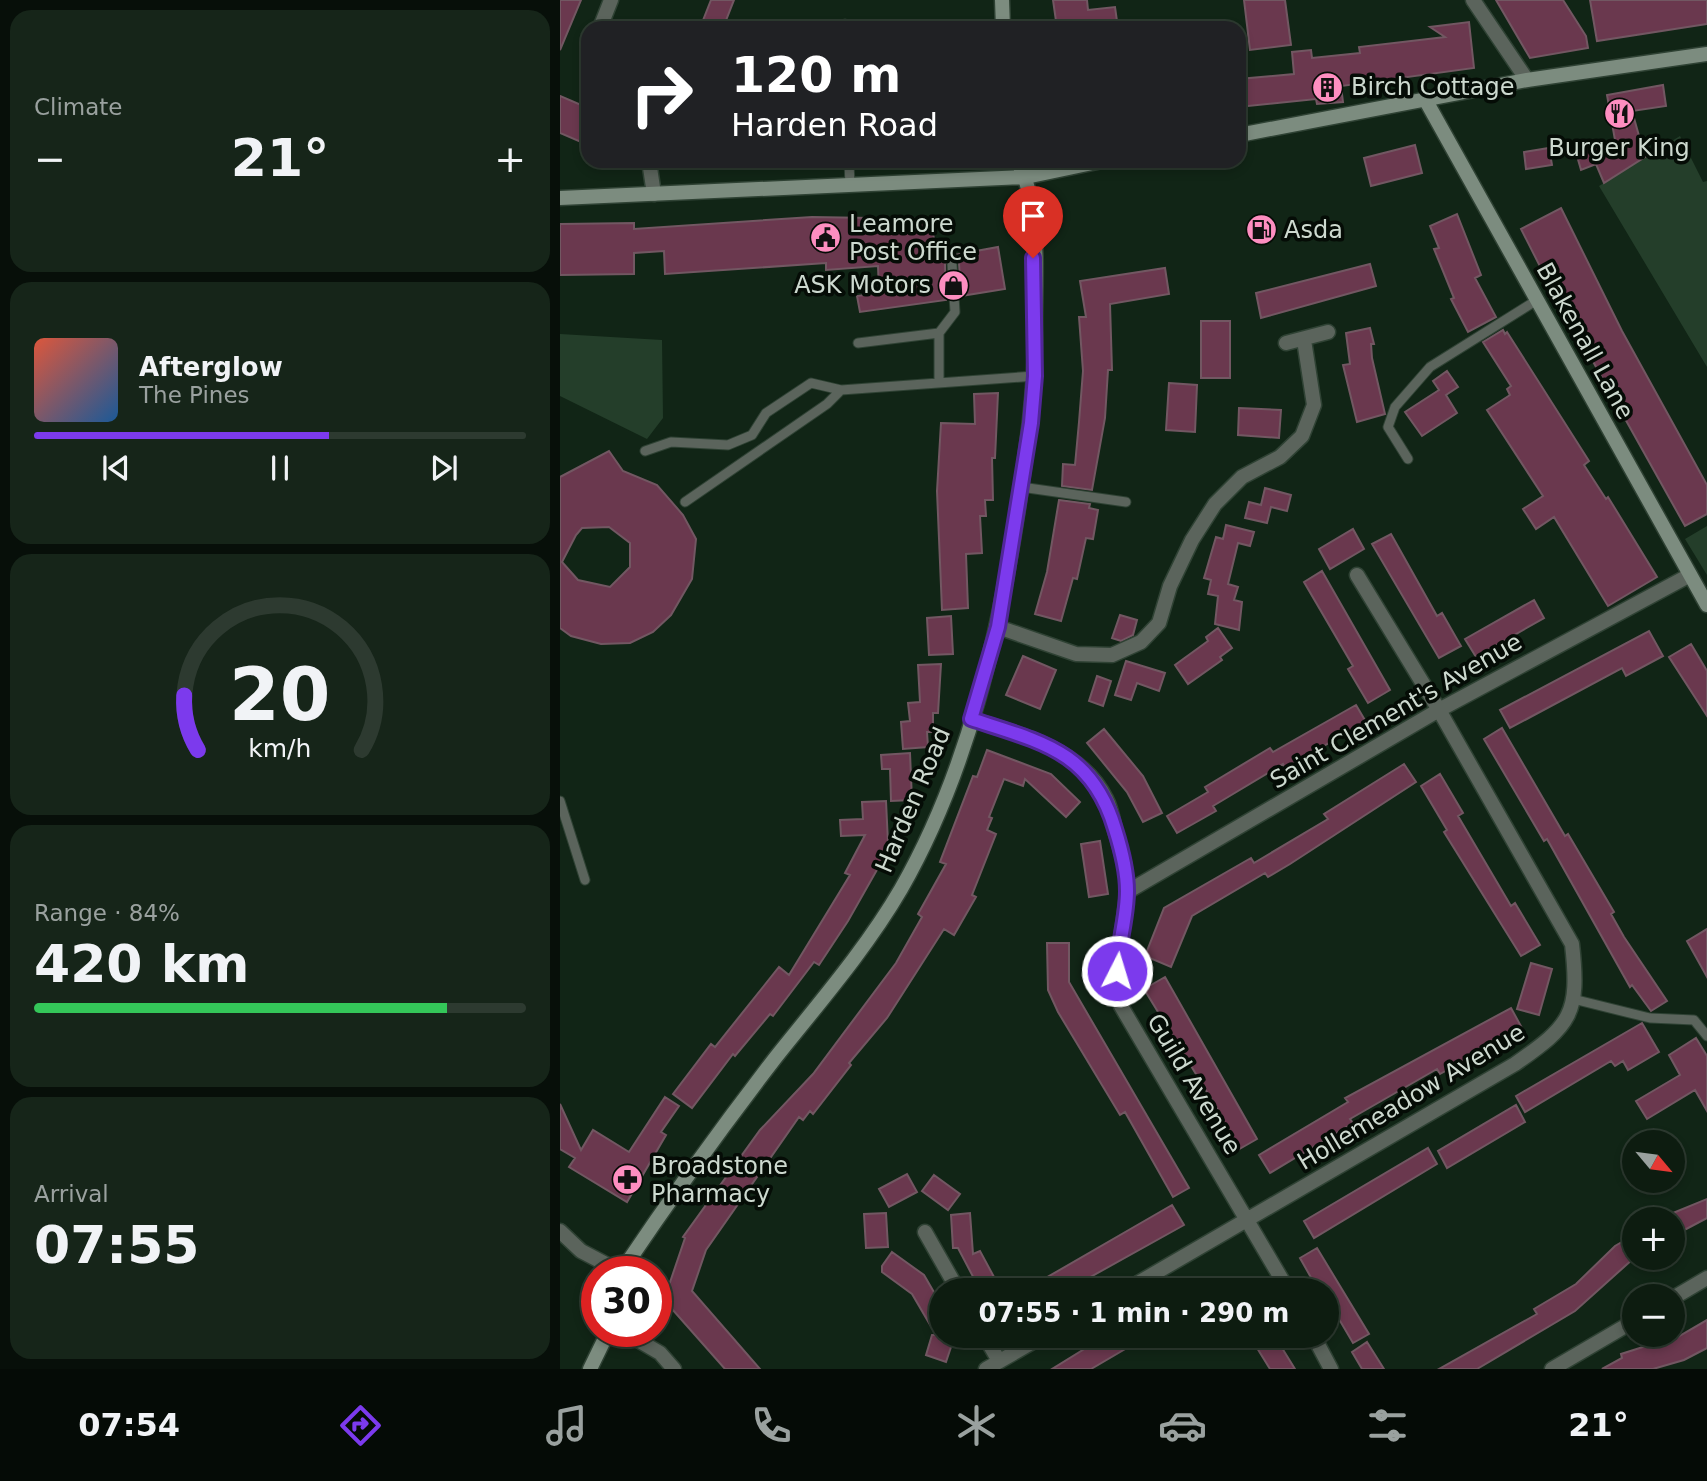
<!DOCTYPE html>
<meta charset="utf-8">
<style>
body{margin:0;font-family:"DejaVu Sans",sans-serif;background:#162519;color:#f1f3f6;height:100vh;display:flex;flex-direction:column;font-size:26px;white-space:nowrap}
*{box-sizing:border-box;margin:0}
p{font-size:23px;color:#9aa19f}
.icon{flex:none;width:38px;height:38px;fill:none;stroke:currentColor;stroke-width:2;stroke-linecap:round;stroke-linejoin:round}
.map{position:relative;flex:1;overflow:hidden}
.drawer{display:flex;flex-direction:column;gap:10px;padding:10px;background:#070f09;width:560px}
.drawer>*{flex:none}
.top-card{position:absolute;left:21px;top:21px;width:665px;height:147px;border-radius:21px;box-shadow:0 4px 10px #0003,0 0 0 2px #2d3a30;background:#202124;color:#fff;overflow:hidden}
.needle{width:46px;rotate:119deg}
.controls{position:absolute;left:1062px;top:1130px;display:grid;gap:14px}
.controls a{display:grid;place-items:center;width:63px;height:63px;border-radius:50%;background:#0d1c10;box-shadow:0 4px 10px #0003,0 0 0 2px #2d3a30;font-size:35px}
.speed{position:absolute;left:21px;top:1256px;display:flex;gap:14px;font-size:35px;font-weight:700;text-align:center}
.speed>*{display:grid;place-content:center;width:91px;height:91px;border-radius:50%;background:#0d1c10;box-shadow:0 4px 10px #0003,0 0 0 2px #2d3a30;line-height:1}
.speed .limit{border:10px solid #d22;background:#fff;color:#111}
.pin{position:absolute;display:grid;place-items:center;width:60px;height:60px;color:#fff;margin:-72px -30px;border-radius:50% 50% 50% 0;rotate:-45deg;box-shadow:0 0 7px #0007}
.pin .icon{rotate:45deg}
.me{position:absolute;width:77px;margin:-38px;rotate:5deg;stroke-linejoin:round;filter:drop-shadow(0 0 5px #0008)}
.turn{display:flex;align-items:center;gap:24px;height:147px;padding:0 35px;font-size:32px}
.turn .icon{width:91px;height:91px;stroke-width:2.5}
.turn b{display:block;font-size:49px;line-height:60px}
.big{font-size:52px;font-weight:700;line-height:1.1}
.drawer .widget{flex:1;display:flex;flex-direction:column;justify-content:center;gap:10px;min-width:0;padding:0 24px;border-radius:21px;background:#162519}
.drawer .dial{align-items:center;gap:0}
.dial svg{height:182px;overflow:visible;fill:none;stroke:#2d3a30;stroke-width:7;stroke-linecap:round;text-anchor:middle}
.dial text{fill:#f1f3f6;stroke:none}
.song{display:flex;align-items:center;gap:21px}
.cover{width:84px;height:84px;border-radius:10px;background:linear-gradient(135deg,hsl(10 70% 55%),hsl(210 70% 35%))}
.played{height:7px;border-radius:4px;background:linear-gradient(90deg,#7c3aed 60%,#2d3a30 60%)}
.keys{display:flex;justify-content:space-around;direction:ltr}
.heat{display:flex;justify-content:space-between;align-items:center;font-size:38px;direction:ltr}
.charge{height:10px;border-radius:5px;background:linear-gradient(90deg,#34c759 84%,#2d3a30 0)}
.trip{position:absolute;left:369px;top:1278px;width:410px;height:70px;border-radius:35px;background:#0d1c10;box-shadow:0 4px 10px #0003,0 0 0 2px #2d3a30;font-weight:700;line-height:70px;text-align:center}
.tabs{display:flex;height:112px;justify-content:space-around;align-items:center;background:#050b06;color:#9aa19f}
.tabs .icon{width:49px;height:49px}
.tabs .active{color:#7c3aed}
.tabs b{font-size:32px;color:#f1f3f6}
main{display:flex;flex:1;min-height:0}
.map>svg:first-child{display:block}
.green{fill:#243e2a}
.building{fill:#6a384e;stroke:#725762;stroke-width:2;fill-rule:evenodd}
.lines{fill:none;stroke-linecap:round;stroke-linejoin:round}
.lane-casing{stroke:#2f4234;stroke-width:11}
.street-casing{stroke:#2f4234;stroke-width:17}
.secondary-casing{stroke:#2f4234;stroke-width:17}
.lane{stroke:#5b645c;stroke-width:9}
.street{stroke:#5b645c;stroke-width:14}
.secondary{stroke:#7c8c7f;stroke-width:14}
.route-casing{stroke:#51269a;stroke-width:18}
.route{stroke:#7c3aed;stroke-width:12}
.labels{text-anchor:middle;stroke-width:7;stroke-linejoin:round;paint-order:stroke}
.poi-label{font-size:24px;fill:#cdd9cf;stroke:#050c06;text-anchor:start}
.street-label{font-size:24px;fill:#cdd9cf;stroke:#050c06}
</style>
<main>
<section class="drawer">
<div class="widget"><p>Climate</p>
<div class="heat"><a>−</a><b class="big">21°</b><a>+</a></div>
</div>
<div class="widget">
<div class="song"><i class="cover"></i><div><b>Afterglow</b><p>The Pines</p></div></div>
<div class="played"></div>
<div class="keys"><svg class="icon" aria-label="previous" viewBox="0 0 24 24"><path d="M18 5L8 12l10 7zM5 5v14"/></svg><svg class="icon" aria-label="pause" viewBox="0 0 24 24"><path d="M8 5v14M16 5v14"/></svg><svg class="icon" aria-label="next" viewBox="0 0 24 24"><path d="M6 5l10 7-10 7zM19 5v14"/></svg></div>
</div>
<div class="widget dial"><svg viewBox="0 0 100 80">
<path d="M14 69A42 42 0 1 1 86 69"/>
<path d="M14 69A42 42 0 0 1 8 45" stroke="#7c3aed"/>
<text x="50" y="56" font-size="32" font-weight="700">20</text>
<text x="50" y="72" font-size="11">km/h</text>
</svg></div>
<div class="widget"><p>Range · 84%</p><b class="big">420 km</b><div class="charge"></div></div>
<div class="widget"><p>Arrival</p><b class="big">07:55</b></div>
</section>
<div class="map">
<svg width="1147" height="1369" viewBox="0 0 1147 1369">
<rect width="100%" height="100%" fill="#112516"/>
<!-- green -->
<path class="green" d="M 1120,136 L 1143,182 L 1147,181 L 1147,367 L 1039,186 Z
M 0,334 L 102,340 L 103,418 L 87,439 L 0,396 Z
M 1147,526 L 1147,575 L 1125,539 Z"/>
<!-- building -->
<path class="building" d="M 0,0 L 21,0 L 0,50 Z
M 151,0 L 174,0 L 163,28 L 140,28 Z
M 493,0 L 527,0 L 528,10 L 555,7 L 558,28 L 497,28 Z
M 684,0 L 725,0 L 731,45 L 690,50 Z
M 936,0 L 1003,0 L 1026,36 L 1028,48 L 970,58 Z
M 1030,0 L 1147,0 L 1147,24 L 1037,41 Z
M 909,22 L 914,68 L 781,86 L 783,102 L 757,104 L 756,99 L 679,107 L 679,79 L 734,74 L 732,52 L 751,50 L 752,58 L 800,53 L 799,47 L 885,37 L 870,27 Z
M 1103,85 L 1106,106 L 1072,111 L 1085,157 L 1044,183 L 1036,164 L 1021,170 L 1015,149 L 1055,140 L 1047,95 Z
M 0,96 L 28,108 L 28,145 L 0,133 Z
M 855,145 L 862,173 L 811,186 L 804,158 Z
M 989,148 L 992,165 L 966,169 L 964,152 Z
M 1001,208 L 1062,331 L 1147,485 L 1147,514 L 1125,526 L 1026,349 L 1023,351 L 961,229 Z
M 897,214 L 921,275 L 915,278 L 936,317 L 908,332 L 891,299 L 894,298 L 874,249 L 879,248 L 870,226 Z
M 252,217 L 370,219 L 378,258 L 438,247 L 445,289 L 401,296 L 399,263 L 392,257 L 385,264 L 386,300 L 300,312 L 297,296 L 319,293 L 318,266 L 266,270 L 266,263 L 105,274 L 104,251 L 74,253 L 74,274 L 0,275 L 0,224 L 74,223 L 74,229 Z
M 810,264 L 816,286 L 701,318 L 696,293 Z
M 605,268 L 609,294 L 550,304 L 552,370 L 548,370 L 545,418 L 532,490 L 502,486 L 503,464 L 515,465 L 519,422 L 523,371 L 519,317 L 526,317 L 520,281 Z
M 641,321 L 670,321 L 670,378 L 641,378 Z
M 810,328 L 814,344 L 811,344 L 812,358 L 825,414 L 797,422 L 783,365 L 790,364 L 786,333 Z
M 943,330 L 945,334 L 947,332 L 1029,461 L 1024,465 L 1046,499 L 1048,497 L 1097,577 L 1048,606 L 994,517 L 976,529 L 963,509 L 983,496 L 927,410 L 950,395 L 947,389 L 951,386 L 923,342 Z
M 887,371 L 898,387 L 886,395 L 897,413 L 862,436 L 845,412 L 879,390 L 873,381 Z
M 609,383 L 637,385 L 635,432 L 606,430 Z
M 438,393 L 435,458 L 432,458 L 433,500 L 425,500 L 426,516 L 420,516 L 422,553 L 406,554 L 408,608 L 382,610 L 377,491 L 381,423 L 415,424 L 414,394 Z
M 679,408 L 721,410 L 719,438 L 678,435 Z
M 49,451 L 63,471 L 97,485 L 123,515 L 136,539 L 132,579 L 111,615 L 93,632 L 70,643 L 41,644 L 11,636 L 0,628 L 0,477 ZM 49,527 L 70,543 L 70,567 L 50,587 L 18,580 L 2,562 L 16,535 L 22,528 Z
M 705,488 L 731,495 L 727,511 L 711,507 L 707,523 L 685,518 L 689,502 L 701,505 Z
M 499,500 L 530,504 L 529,508 L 538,510 L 533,539 L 526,538 L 517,579 L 513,578 L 501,621 L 475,614 L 487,572 Z
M 666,525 L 694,532 L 690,546 L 678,543 L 668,584 L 678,587 L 674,600 L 682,602 L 679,630 L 655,624 L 658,596 L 648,594 L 651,580 L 644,578 L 656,537 L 663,539 Z
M 793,529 L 804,549 L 770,569 L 759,549 Z
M 831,534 L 877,616 L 882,613 L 901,646 L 879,658 L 812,544 Z
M 762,571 L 830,690 L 808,703 L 788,669 L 793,666 L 744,582 Z
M 974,600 L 984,618 L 916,657 L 905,639 Z
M 560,615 L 577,620 L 573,635 L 561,641 L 552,638 Z
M 391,616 L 393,654 L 369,655 L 367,618 Z
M 658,628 L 672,648 L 660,657 L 662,660 L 628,684 L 615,665 L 648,641 L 646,637 Z
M 1089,631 L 1103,656 L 1066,676 L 1062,668 L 950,728 L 940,710 Z
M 1131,644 L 1147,671 L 1147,716 L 1109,657 Z
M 463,656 L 496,670 L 480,709 L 446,695 Z
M 566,661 L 605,673 L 599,691 L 577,683 L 571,700 L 555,695 Z
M 381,664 L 378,713 L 373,713 L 373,732 L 367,732 L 368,747 L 343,749 L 341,722 L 350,721 L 348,703 L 360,702 L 358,665 Z
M 537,676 L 551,681 L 543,706 L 529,701 Z
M 796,705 L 806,722 L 725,768 L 723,764 L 653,806 L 656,811 L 617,833 L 607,816 L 648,792 L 645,787 L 710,748 L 713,752 Z
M 942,728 L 1005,836 L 1008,834 L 1054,912 L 1051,914 L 1064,937 L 1107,1001 L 1091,1011 L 1072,985 L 1070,987 L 987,839 L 984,841 L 924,739 Z
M 544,729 L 583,776 L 602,813 L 583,822 L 567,792 L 527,743 Z
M 427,750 L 491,774 L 520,802 L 506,817 L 465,779 L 463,786 L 444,779 L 429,817 L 432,818 L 427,830 L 436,834 L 412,895 L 416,897 L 394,935 L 384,929 L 327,1018 L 289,1063 L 291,1065 L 253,1114 L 250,1111 L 243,1120 L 239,1117 L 146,1250 L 132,1291 L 200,1369 L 165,1369 L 104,1300 L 125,1238 L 123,1237 L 200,1130 L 253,1074 L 336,963 L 362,917 L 358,914 L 386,864 L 380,862 L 413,776 L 417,777 Z
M 350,753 L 352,800 L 331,801 L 330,769 L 322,769 L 321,755 Z
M 844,764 L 856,782 L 730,864 L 708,877 L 705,873 L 632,916 L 611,967 L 585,956 L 604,908 L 691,858 L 694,863 L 768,819 L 764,814 Z
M 880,774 L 903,813 L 898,816 L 951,906 L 955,903 L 980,945 L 961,956 L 884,832 L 887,830 L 861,786 Z
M 326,801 L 328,843 L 331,845 L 288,921 L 259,965 L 254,962 L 213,1016 L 210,1014 L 175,1056 L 173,1054 L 132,1108 L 113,1094 L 151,1044 L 155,1047 L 219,967 L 229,975 L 290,875 L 285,873 L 305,835 L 281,836 L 280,820 L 303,819 L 302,802 Z
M 540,841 L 548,894 L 529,897 L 521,844 Z
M 1147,929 L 1147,977 L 1127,941 Z
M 487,943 L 509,943 L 509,982 L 629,1188 L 613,1197 L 565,1112 L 560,1115 L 498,1012 L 488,990 Z
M 971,963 L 992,969 L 979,1015 L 957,1009 Z
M 605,977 L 697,1139 L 676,1151 L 657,1118 L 661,1115 L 584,989 Z
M 951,1008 L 962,1028 L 880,1074 L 877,1069 L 790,1119 L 793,1123 L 710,1173 L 699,1155 L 788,1102 L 785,1098 Z
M 1082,1023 L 1099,1052 L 1068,1070 L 1063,1061 L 1055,1066 L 1051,1061 L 965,1112 L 956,1096 Z
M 1136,1038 L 1147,1056 L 1147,1111 L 1135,1090 L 1087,1119 L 1076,1101 L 1120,1075 L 1109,1055 Z
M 105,1097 L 119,1106 L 101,1132 L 106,1135 L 67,1202 L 9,1167 L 15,1158 L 0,1149 L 0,1104 L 21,1150 L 33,1130 L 69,1152 Z
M 956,1105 L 965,1122 L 887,1168 L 878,1151 Z
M 868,1148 L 877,1164 L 754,1238 L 744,1221 Z
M 347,1174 L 357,1192 L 329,1207 L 319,1189 Z
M 374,1175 L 400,1194 L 388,1210 L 362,1191 Z
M 1147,1199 L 1147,1218 L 1113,1236 L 1113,1213 Z
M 612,1205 L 624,1225 L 507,1290 L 490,1290 L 484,1279 Z
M 326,1213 L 328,1247 L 306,1248 L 304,1214 Z
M 410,1213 L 413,1254 L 420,1251 L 441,1290 L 420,1290 L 398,1248 L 393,1248 L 391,1215 Z
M 1074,1235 L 1074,1258 L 1015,1311 L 917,1369 L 879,1369 L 977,1314 L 974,1309 L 1016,1284 L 1055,1246 Z
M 757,1248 L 809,1334 L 793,1343 L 766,1297 L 766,1290 L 758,1290 L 740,1258 Z
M 332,1252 L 364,1275 L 382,1306 L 382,1335 L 395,1335 L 386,1362 L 366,1355 L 372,1335 L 376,1335 L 352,1294 L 322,1272 L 322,1266 Z
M 1147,1320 L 1147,1348 L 1124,1360 L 1093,1369 L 1042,1369 L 1062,1358 L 1061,1354 L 1108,1339 L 1109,1342 Z
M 547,1335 L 589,1335 L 531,1369 L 492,1369 Z
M 689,1335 L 714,1335 L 735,1369 L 710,1369 Z
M 807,1342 L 824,1369 L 802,1369 L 792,1352 Z"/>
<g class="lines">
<defs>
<path id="lane" d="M 285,24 L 285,28
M 289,161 L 290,186
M 379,333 L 395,312 L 392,264
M 298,343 L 379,333 L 379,383
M 85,451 L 111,442 L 168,445 L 192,435 L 206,413 L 251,383 L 281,390 L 475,376
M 848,459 L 828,427 L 835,407 L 870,367 L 977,300
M 461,487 L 566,502
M 125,502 L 267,404 L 281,390
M 0,801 L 25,880
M 1013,999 L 1090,1018 L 1134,1020 L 1147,1036"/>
<path id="street" d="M 913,0 L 967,80
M 40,28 L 51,0
M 28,63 L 28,71
M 89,161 L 94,194
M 726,343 L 768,332
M 438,627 L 516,654 L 552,655 L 581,642 L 599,623 L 610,586 L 632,540 L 655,504 L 682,477 L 720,457 L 742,436 L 754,405 L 744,340
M 411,719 C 460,735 522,749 546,799 C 551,808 553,820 555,830 C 561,850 568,873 567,894 C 564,932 552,967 561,1006 L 728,1290
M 567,892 L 879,710 L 1130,575
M 0,1231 L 21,1251 L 61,1272
M 365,1232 L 398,1290
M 566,1290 L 955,1064 C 1011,1025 1020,1014 1012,944 L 879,710 L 797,575
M 1113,1298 L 1147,1278
M 64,1332 L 100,1353 L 114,1369
M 424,1335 L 439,1361
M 753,1335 L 771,1369
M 426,1369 L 485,1335
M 992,1369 L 1074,1321"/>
<path id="secondary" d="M 442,0 L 443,28
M 865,99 L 1147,605
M 679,135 L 967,80 L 1147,54
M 0,198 L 466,177 L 542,161
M 61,1272 C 110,1199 162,1127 216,1057 C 259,1003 306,949 341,889 C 408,772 439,635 459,502 C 467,447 475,393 475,337 C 474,285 483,206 457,161
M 30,1369 L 48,1332"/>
</defs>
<!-- lane casing -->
<use href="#lane" class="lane-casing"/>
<!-- street casing -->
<use href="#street" class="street-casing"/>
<!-- secondary casing -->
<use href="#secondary" class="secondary-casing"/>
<!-- lane -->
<use href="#lane" class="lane"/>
<!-- street -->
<use href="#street" class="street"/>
<!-- secondary -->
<use href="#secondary" class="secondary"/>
</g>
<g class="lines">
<defs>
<path id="route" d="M 473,258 L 475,376 L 471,423 L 438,627 L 411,719 C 481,742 532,751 555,829 C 561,848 567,870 567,891 C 567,918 558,944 557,971"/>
</defs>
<!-- route casing -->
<use href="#route" class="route-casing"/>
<!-- route -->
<use href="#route" class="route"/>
</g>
<!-- icons -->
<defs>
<symbol id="building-disc" viewBox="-11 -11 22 22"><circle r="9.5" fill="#fd8ec0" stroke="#050c06"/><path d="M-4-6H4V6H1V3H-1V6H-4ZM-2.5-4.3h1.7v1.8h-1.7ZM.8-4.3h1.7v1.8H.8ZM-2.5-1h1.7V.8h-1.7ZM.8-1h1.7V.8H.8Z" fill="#111"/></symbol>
<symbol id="restaurant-disc" viewBox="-11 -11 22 22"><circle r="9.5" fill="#fd8ec0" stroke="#050c06"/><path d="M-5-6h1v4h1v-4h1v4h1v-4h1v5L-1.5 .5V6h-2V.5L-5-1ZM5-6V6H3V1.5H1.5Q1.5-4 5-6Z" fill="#111"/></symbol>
<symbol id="fuel-disc" viewBox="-11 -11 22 22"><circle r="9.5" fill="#fd8ec0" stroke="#050c06"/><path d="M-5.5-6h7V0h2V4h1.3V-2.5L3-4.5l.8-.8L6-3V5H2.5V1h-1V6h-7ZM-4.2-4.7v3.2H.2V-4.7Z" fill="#111"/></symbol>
<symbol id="civic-disc" viewBox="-11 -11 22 22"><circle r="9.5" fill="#fd8ec0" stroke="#050c06"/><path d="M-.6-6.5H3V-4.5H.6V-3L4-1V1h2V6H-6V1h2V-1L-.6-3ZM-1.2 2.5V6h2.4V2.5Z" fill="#111"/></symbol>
<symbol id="shop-disc" viewBox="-11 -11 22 22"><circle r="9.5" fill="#fd8ec0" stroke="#050c06"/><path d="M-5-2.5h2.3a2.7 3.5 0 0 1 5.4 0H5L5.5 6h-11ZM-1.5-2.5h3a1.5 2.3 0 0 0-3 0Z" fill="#111"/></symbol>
<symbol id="pharmacy-disc" viewBox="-11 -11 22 22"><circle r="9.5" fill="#fd8ec0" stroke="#050c06"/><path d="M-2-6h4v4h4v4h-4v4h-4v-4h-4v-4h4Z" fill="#111"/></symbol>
</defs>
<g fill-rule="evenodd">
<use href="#building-disc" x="750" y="70" width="35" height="35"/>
<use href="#restaurant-disc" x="1042" y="96" width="35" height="35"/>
<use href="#fuel-disc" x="684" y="212" width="35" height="35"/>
<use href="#civic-disc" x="248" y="220" width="35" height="35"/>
<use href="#shop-disc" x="376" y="268" width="35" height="35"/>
<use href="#pharmacy-disc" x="50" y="1162" width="35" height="35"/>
</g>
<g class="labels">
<!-- poi labels -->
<g class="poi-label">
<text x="791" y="95">Birch Cottage</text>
<text x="1059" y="156" text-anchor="middle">Burger King</text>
<text x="289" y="232">Leamore<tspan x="289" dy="28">Post Office</tspan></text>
<text x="724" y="238">Asda</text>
<text x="371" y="293" text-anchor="end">ASK Motors</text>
<text x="91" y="1174">Broadstone<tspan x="91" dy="28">Pharmacy</tspan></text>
</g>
<!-- street labels -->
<g class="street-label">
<text transform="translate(1025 341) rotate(61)" y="8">Blakenall Lane</text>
<text transform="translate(836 711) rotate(-30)" y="8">Saint Clement's Avenue</text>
<text transform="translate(353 800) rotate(-67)" y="8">Harden Road</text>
<text transform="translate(634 1084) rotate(59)" y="8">Guild Avenue</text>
<text transform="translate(851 1097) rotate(-31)" y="8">Hollemeadow Avenue</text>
</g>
</g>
</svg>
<div class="controls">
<a><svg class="needle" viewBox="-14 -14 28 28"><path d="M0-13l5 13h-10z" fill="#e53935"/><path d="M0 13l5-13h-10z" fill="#9aa19f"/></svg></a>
<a>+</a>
<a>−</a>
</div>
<div class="speed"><div class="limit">30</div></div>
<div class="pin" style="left:473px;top:258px;background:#d93025"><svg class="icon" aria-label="arrive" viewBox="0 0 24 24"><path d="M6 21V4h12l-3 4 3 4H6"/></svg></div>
<svg class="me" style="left:557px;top:971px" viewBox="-20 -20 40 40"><circle r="17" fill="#7c3aed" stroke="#fff" stroke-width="3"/><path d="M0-11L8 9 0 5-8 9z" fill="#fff"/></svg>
<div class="trip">07:55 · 1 min · 290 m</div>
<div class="top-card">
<div class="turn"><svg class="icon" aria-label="right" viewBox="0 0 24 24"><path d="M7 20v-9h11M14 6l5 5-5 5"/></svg><div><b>120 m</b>Harden Road</div></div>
</div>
</div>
</main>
<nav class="tabs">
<b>07:54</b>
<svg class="icon active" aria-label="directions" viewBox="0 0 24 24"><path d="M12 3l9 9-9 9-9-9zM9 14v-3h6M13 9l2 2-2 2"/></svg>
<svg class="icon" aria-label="music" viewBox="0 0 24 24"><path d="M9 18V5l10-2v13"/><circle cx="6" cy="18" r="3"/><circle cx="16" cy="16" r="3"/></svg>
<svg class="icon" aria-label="phone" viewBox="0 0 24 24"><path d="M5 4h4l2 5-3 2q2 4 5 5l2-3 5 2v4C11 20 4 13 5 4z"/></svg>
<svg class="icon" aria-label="climate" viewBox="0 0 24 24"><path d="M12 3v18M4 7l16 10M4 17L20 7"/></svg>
<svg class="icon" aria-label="car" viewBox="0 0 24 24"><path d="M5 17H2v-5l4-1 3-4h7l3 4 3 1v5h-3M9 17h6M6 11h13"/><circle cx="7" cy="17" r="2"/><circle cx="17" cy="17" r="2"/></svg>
<svg class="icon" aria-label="filters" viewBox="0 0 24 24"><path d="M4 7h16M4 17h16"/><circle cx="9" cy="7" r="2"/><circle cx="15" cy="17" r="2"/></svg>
<b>21°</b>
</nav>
